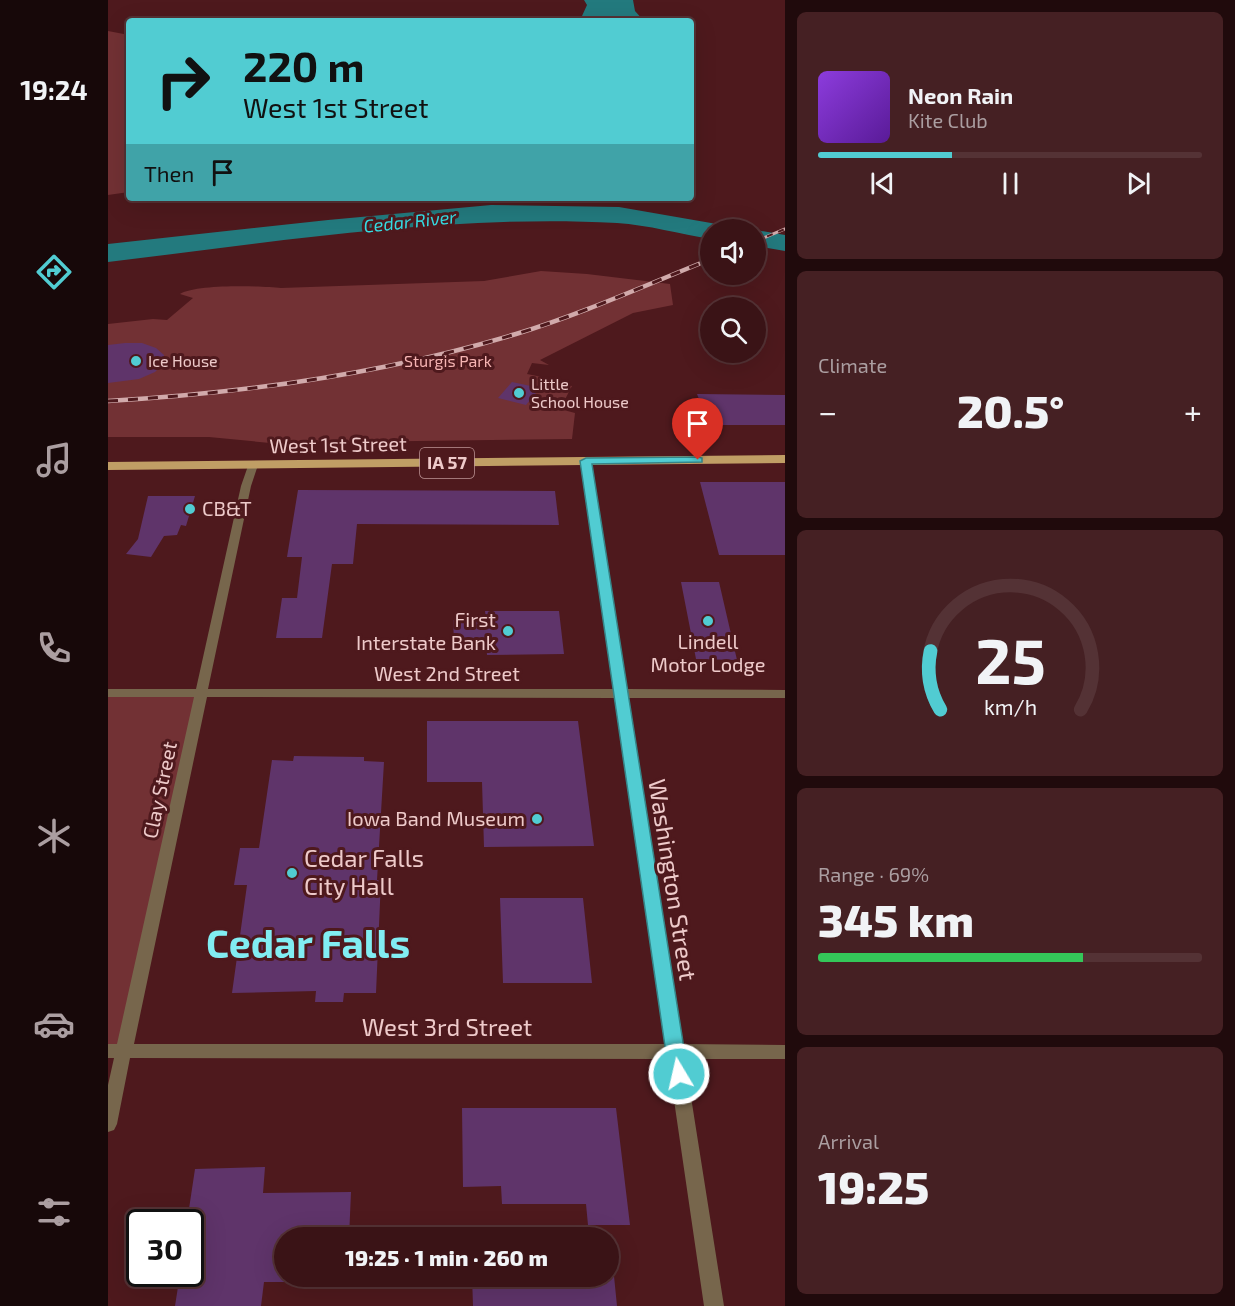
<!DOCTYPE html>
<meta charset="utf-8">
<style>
body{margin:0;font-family:"Exo 2",sans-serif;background:#452023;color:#f1f3f6;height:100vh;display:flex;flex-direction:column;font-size:22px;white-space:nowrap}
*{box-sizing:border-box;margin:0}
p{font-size:20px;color:#ab9ea1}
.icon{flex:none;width:33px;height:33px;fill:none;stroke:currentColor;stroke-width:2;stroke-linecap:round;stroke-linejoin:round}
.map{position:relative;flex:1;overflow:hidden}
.side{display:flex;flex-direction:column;gap:12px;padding:12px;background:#200a0c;width:450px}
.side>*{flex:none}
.top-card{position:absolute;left:18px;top:18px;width:568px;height:183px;border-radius:6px;box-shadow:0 6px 24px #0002,0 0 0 2px #543235;background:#51ccd2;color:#111;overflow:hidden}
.fabs{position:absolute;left:592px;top:219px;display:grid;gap:12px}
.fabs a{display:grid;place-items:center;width:66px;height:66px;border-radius:50%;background:#3a1316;box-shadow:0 6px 24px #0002,0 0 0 2px #543235;font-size:30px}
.speed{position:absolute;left:18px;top:1209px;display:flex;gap:12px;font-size:30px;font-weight:700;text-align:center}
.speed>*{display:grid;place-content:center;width:78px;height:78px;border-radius:50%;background:#3a1316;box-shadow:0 6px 24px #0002,0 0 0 2px #543235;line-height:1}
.speed .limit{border:3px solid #111;border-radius:9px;background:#fff;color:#111}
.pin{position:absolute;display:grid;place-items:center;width:51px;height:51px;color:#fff;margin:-62px -26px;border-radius:50% 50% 50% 0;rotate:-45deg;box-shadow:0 0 6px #0007}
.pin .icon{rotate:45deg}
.me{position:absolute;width:66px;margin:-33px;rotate:351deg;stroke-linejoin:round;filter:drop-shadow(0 0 4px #0008)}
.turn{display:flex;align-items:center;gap:21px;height:126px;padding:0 18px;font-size:27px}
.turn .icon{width:78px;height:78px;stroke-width:2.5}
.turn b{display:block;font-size:42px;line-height:51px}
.then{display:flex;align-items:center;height:57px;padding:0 18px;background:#0003;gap:12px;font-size:22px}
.big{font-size:45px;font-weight:800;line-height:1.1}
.side .widget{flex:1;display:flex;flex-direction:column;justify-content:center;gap:9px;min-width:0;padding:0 21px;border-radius:9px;background:#452023}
.side .dial{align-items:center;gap:0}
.dial svg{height:156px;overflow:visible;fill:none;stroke:#543235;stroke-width:7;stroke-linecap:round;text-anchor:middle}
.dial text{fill:#f1f3f6;stroke:none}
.song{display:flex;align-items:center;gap:18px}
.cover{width:72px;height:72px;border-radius:9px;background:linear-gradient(135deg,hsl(270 70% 55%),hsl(270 70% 35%))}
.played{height:6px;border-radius:3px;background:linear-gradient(90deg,#51ccd2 35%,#543235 35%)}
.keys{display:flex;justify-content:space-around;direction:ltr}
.heat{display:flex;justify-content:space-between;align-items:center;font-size:33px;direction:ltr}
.charge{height:9px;border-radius:4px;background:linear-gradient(90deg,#34c759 69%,#543235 0)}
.trip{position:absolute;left:166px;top:1227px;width:345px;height:60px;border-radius:30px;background:#3a1316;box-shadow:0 6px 24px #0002,0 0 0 2px #543235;font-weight:800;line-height:60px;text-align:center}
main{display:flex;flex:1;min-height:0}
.dock{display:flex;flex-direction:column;width:108px;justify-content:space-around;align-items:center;background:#170809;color:#ab9ea1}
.dock .icon{width:42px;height:42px}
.dock .on{color:#51ccd2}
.dock b{font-size:27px;color:#f1f3f6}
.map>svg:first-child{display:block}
.green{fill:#723134}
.water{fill:#237a7e}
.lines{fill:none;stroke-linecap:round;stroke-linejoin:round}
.river{fill:#237a7e;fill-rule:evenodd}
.building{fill:#5f346a}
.minor{fill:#77664c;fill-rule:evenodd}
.primary{fill:#c09e65;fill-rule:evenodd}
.rail-far1-casing{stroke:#d1aaab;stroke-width:3}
.rail-casing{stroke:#d1aaab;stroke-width:4.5}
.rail-far1{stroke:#4e191d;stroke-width:2;stroke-dasharray:6;stroke-linecap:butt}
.rail{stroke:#4e191d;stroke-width:3;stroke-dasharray:10;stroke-linecap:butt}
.route{fill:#51ccd2;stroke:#358588;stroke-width:1.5}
.poi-dot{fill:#51ccd2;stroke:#4e191d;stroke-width:2}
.labels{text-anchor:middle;stroke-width:6;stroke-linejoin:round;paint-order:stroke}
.far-poi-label{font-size:16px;fill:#eecaca;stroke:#4e191d;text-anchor:start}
.far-park-label{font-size:16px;fill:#f6b4b3;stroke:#4e191d}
.far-water-label{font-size:18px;font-style:italic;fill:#35dde4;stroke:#4e191d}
.shield{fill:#4e191d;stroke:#be9596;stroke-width:1.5}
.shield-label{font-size:18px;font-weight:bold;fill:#eecaca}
.street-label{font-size:20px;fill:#eecaca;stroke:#4e191d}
.poi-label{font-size:20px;fill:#eecaca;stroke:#4e191d;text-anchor:end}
.near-poi-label{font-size:24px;fill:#eecaca;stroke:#4e191d;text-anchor:start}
.near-street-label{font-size:24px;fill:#eecaca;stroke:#4e191d}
.near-town-label{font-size:39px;font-weight:bold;fill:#81edf2;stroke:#4e191d}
</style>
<main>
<nav class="dock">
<b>19:24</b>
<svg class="icon on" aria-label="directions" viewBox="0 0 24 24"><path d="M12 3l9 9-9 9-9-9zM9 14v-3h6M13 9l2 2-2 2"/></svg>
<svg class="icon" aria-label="music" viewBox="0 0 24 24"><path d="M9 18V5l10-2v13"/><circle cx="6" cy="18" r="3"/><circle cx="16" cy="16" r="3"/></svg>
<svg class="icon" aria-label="phone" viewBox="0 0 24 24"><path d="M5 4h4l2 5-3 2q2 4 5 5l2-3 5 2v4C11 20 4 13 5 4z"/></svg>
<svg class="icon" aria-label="climate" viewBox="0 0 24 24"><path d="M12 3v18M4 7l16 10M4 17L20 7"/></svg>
<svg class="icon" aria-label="car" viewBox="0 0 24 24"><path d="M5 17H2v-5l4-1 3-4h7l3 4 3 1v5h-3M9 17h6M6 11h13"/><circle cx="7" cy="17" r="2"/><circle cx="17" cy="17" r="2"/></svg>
<svg class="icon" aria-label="filters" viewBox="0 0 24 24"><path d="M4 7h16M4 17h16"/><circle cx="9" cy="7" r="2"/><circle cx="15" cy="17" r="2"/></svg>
</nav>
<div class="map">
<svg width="677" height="1306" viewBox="0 0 677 1306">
<rect width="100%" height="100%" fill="#4e191d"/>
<!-- green -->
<path class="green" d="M 0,31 L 21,35 L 21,192 L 0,195 Z
M 433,271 L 479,274 L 562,284 L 565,305 L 525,313 L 432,360 L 441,365 L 424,363 L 419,374 L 434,377 L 432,380 L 464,386 L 452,409 L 467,413 L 464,439 L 162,443 L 101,437 L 0,437 L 0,324 L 45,319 L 59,320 L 85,298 L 72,294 C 90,284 151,286 173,288 L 376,281 Z
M 0,693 L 94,693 L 16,1051 L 0,1051 Z"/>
<!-- water -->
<path class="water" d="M 476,0 L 525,0 L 527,11 L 536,21 L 478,21 L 474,16 L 479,5 Z"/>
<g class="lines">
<!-- river -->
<path class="river" d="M 383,205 L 511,207 L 603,223 L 613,225 L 616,230 L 603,230 L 603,239 C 572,234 540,225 509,223 C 339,214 168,242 0,262 L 0,244 L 220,220 Z
M 648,230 L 677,235 L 677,251 L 648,246 Z"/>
</g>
<!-- building -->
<path class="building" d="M 17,343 L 34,343 L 48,348 L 56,355 L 55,364 L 47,372 L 31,379 L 0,383 L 0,345 Z
M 404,382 L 432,388 L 418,405 L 390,398 Z
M 589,394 L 677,395 L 677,425 L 601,425 Z
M 592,482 L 677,482 L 677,555 L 611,555 Z
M 190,490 L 447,491 L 451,525 L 249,524 L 245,564 L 224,564 L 214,638 L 168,638 L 174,598 L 189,598 L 194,557 L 179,557 Z
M 40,496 L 87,496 L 78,526 L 73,525 L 69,535 L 56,536 L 43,557 L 18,554 L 30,539 Z
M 573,582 L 611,582 L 629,660 L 588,659 Z
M 377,611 L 451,611 L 456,654 L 379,655 L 378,642 L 346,642 L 345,620 L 378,619 Z
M 319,721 L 470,721 L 486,846 L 376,847 L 374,782 L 319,782 Z
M 186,756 L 256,757 L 256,761 L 276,762 L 269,880 L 273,880 L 268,993 L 236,993 L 235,1002 L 207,1002 L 208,991 L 124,993 L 139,885 L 126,885 L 132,848 L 151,848 L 164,760 L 185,761 Z
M 392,898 L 475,898 L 484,983 L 395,983 Z
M 354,1108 L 508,1108 L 522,1225 L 480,1225 L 478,1204 L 394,1204 L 393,1186 L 355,1187 Z
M 157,1167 L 155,1193 L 243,1192 L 241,1238 L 177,1238 L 177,1282 L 156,1282 L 153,1306 L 67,1306 L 72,1274 L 82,1274 L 82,1222 L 79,1222 L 87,1169 Z
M 364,1276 L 506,1276 L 509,1306 L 365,1306 Z"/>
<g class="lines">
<!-- minor -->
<path class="minor" d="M 478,458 L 483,461 L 519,689 L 677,690 L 677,698 L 520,698 L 575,1044 L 677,1045 L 677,1059 L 577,1059 L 616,1306 L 596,1306 L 560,1059 L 22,1058 L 9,1124 L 6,1130 L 0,1132 L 0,1085 L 6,1058 L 0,1058 L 0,1044 L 9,1044 L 86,697 L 0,697 L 0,689 L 88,689 L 133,486 L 141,463 L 145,462 L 150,465 L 143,486 L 100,689 L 506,689 L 473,461 ZM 99,697 L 508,698 L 558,1044 L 26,1044 Z"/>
<!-- primary -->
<path class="primary" d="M 677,455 L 677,463 L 0,470 L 0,462 Z"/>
<defs>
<path id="rail-far1" d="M 648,241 L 677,229"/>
<path id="rail" d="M 0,401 C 138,393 275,374 408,334 C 474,314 538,285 603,259"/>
</defs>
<!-- rail-far1 casing -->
<use href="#rail-far1" class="rail-far1-casing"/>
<!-- rail casing -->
<use href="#rail" class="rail-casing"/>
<!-- rail-far1 -->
<use href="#rail-far1" class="rail-far1"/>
<!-- rail -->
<use href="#rail" class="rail"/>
</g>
<!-- route -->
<path class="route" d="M 590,457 L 594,458 L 594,462 L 484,464 L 580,1074 L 577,1080 L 571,1083 L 564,1080 L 561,1074 L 472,461 L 478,458 Z"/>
<!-- markers -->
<g class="poi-dot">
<circle cx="28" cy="361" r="6"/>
<circle cx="411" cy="393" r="6"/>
<circle cx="82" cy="509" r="6"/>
<circle cx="600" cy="621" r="6"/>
<circle cx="400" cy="631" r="6"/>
<circle cx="429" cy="819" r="6"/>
<circle cx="184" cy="873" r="6"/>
</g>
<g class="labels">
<!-- far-poi labels -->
<g class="far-poi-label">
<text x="40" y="367">Ice House</text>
<text x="423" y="390">Little<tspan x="423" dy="18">School House</tspan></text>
</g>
<!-- far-park labels -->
<g class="far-park-label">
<text x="340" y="367">Sturgis Park</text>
</g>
<!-- far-water labels -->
<g class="far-water-label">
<text transform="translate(302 222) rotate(-6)" y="6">Cedar River</text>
</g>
<!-- shield labels -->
<rect class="shield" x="312" y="448" width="54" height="30" rx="4.5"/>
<g class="shield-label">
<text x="339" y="469">IA 57</text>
</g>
<!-- street labels -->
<g class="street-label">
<text transform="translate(230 445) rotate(-1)" y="7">West 1st Street</text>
<text x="339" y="681">West 2nd Street</text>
<text transform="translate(52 790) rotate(-78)" y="7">Clay Street</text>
</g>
<!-- poi labels -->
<g class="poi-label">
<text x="94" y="516" text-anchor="start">CB&amp;T</text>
<text x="388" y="627">First<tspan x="388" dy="23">Interstate Bank</tspan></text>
<text x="600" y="649" text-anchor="middle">Lindell<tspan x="600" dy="23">Motor Lodge</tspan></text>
<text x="417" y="826">Iowa Band Museum</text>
</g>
<!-- near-poi labels -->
<g class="near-poi-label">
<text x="196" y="867">Cedar Falls<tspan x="196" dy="28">City Hall</tspan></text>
</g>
<!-- near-street labels -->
<g class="near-street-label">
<text transform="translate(564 880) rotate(81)" y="8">Washington Street</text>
<text x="339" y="1036">West 3rd Street</text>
</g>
<!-- near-town labels -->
<g class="near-town-label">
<text x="200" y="958">Cedar Falls</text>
</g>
</g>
</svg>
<div class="fabs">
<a><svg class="icon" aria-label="sound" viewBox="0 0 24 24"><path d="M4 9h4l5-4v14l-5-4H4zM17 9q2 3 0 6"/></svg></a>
<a><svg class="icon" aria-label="search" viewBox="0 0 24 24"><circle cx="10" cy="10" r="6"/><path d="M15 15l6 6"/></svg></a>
</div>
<div class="speed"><div class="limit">30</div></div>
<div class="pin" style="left:590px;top:460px;background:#d93025"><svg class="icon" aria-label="arrive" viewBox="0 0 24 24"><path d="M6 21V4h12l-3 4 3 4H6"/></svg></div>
<svg class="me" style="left:571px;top:1074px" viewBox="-20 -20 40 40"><circle r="17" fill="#51ccd2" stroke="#fff" stroke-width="3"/><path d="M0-11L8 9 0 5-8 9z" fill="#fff"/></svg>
<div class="trip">19:25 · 1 min · 260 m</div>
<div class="top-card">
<div class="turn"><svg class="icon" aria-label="right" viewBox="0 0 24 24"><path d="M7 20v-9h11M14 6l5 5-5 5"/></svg><div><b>220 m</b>West 1st Street</div></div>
<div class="then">Then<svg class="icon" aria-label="arrive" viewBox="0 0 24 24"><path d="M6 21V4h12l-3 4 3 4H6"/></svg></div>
</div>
</div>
<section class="side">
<div class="widget">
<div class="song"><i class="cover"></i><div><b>Neon Rain</b><p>Kite Club</p></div></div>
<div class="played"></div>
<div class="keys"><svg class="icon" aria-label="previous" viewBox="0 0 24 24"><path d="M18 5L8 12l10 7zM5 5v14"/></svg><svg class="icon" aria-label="pause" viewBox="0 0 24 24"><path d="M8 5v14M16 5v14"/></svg><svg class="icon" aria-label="next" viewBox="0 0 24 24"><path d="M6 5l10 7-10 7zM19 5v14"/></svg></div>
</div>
<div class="widget"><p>Climate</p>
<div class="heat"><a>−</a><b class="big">20.5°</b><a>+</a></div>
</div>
<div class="widget dial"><svg viewBox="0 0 100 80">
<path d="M14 69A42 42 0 1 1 86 69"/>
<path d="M14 69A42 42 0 0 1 9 39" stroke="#51ccd2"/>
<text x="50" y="56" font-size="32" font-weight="700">25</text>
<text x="50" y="72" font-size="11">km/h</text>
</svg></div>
<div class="widget"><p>Range · 69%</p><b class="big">345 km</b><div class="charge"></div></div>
<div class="widget"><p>Arrival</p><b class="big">19:25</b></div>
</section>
</main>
